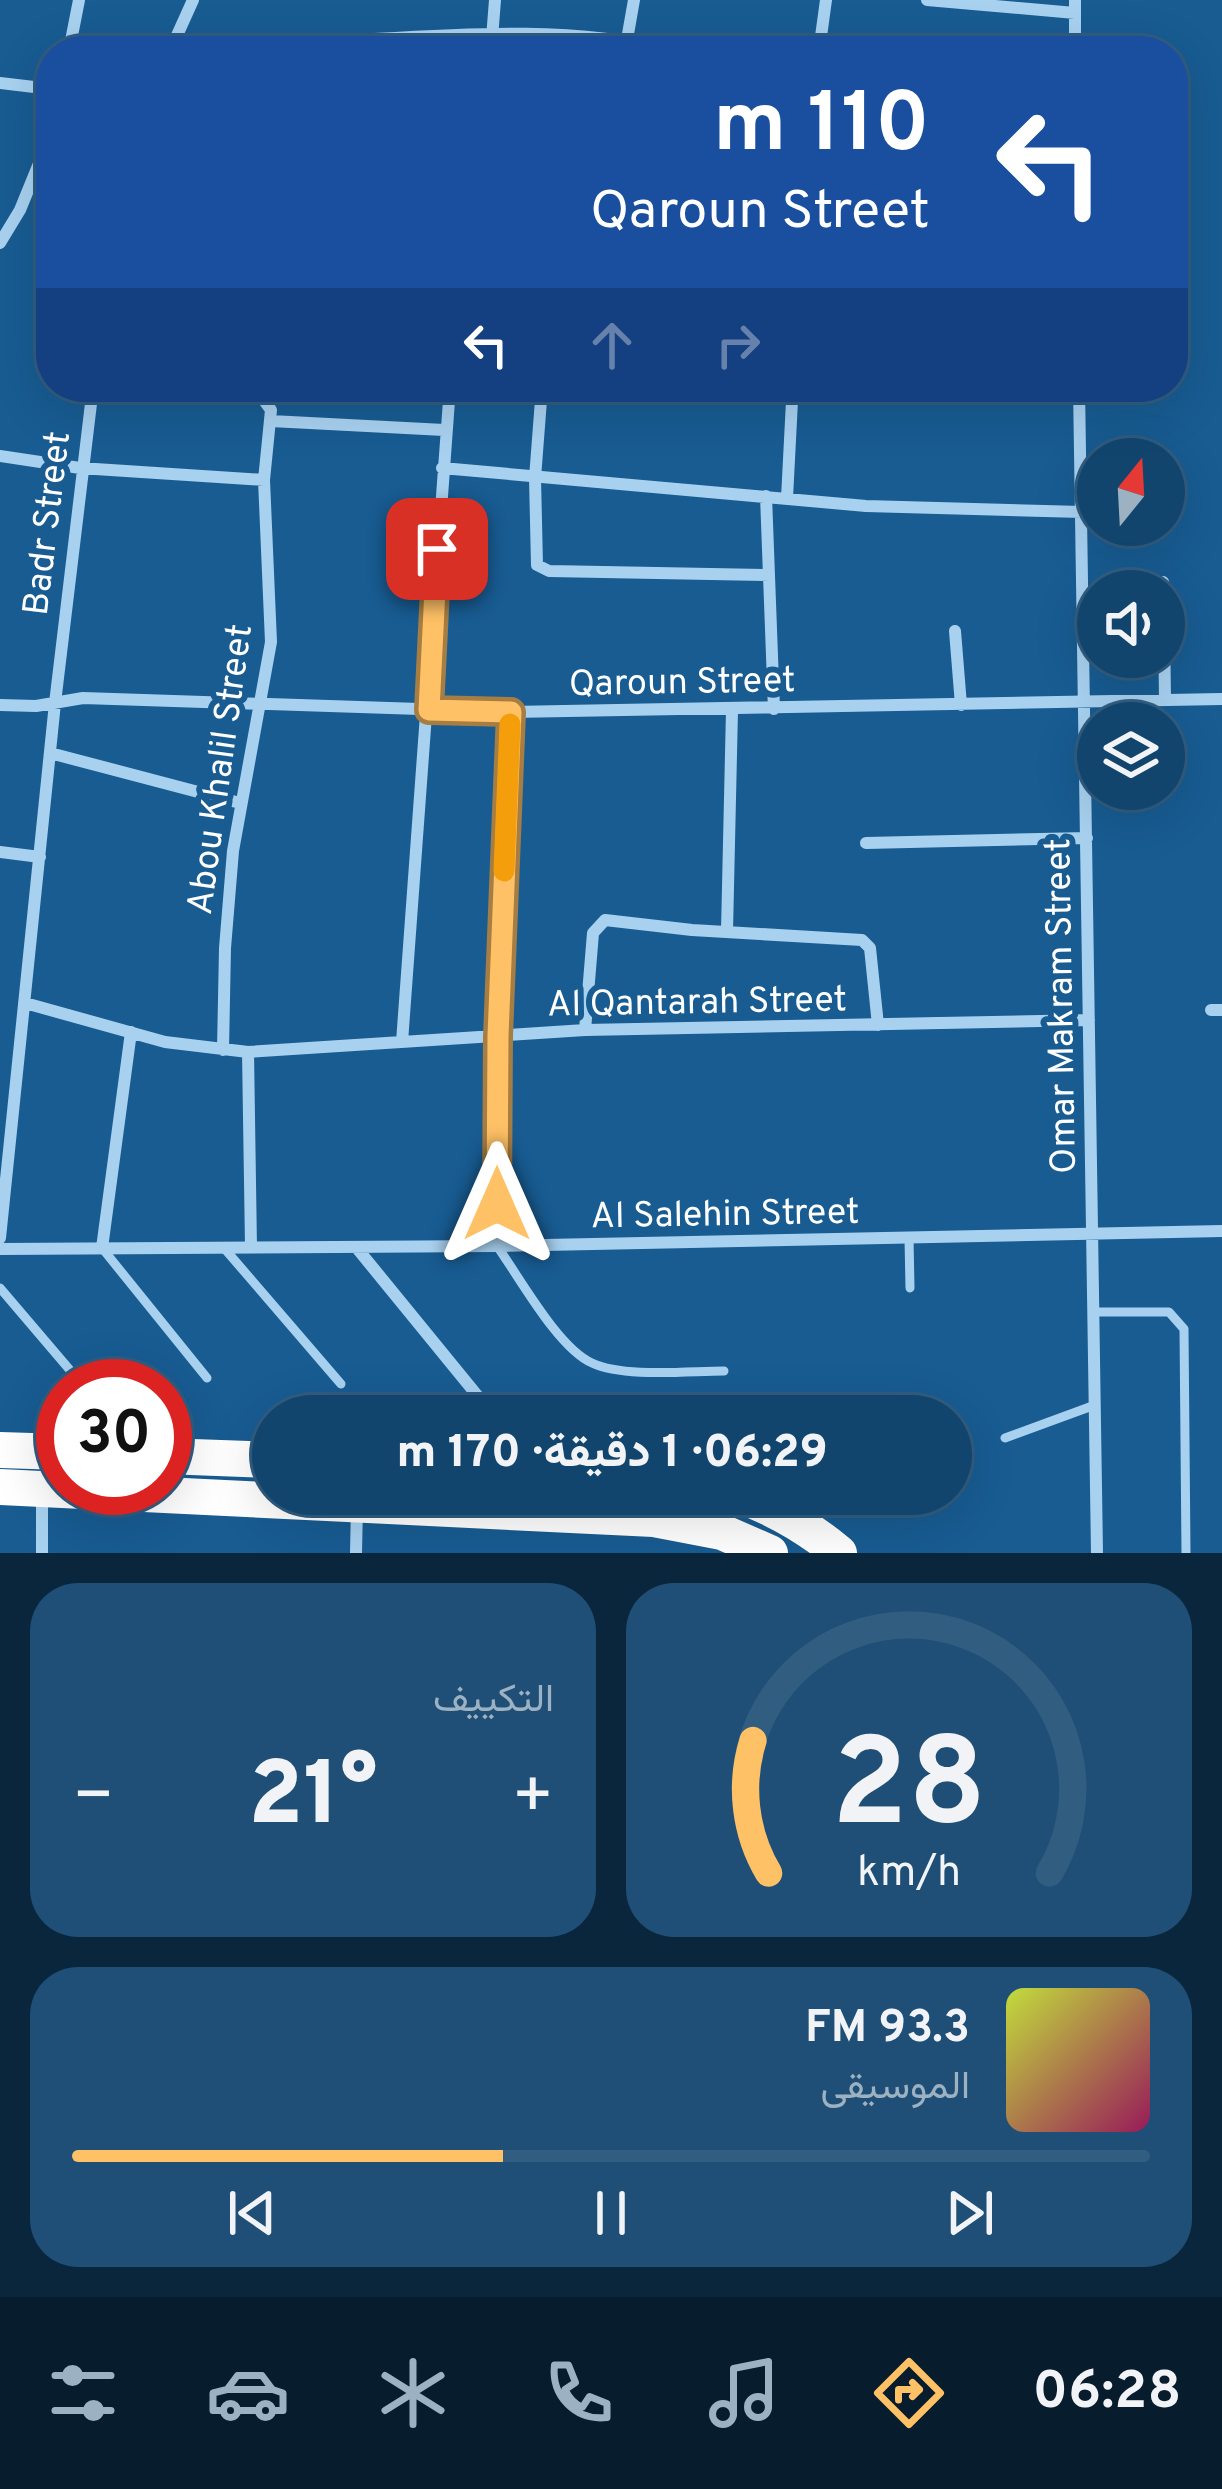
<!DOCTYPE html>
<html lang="ar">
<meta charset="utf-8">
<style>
body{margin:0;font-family:Overpass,Vazirmatn,sans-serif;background:#1f4f76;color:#f1f3f6;direction:rtl;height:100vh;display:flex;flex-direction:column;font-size:45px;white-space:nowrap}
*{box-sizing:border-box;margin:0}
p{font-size:39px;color:#9cb1c2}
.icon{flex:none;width:66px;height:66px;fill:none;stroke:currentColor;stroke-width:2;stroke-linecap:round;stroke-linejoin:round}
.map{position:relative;height:1553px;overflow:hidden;direction:ltr}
.side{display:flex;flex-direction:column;gap:30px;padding:30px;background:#0a263c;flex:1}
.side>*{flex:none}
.guide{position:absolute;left:36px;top:36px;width:1152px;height:366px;border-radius:48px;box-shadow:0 12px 48px #0002,0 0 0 3px #315d81;direction:rtl;background:#1a4fa0;color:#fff;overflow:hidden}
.needle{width:78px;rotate:18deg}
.fabs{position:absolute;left:1077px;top:438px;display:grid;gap:24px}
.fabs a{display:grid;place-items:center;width:108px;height:108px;border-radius:50%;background:#12456e;box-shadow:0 12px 48px #0002,0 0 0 3px #315d81;font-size:60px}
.speed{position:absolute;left:36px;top:1359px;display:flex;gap:24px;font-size:60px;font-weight:700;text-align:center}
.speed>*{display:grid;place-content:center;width:156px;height:156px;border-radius:50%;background:#12456e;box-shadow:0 12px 48px #0002,0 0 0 3px #315d81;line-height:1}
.speed .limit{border:18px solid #d22;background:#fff;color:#111}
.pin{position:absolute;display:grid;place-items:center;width:102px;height:102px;color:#fff;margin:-51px;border-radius:24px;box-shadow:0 6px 18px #0006}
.me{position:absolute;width:132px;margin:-66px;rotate:0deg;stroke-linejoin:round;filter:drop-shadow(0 0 9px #0008)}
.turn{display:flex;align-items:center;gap:42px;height:252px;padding:0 60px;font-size:54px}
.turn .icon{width:156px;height:156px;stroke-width:2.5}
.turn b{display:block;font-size:84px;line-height:102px}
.lanes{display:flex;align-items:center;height:114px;padding:0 60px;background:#0003;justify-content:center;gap:60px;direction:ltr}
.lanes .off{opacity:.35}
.big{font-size:90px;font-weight:800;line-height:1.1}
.side .tile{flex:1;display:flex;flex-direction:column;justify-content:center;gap:18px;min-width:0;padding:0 42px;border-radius:48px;background:#1f4f76}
.side .dial{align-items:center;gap:0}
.dial svg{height:312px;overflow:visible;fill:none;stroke:#315d81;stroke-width:7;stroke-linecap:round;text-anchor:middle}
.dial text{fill:#f1f3f6;stroke:none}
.song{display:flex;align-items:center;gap:36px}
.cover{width:144px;height:144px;border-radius:18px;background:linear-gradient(135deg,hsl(70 70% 55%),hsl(330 70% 35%))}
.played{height:12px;border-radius:6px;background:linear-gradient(90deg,#ffc166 40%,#315d81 40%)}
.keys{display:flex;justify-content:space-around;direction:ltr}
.heat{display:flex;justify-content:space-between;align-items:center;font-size:66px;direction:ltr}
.side .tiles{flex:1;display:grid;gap:30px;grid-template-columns:1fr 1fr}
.tile:last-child{grid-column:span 2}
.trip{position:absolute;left:252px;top:1395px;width:720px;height:120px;border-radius:60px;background:#12456e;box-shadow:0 12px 48px #0002,0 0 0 3px #315d81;font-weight:800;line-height:120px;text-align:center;direction:rtl}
.dock{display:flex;height:192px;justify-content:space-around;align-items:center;background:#071c2c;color:#9cb1c2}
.dock .icon{width:84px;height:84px}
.dock .selected{color:#ffc166}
.dock b{font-size:54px;color:#f1f3f6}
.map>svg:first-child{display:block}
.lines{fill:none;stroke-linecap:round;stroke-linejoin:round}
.lane{stroke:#a8d1f0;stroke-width:9}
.street{stroke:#a8d1f0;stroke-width:12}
.highway{stroke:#fff;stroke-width:36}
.route-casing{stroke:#a67d42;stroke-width:30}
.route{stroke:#ffc166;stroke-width:21}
.slow{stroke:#f59e0b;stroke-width:21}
.labels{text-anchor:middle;stroke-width:12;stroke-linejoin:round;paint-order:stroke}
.street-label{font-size:36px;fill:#fff;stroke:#185c92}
</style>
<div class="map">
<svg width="1222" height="1553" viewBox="0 0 1222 1553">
<rect width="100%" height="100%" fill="#185c92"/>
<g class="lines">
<!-- lane -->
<path class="lane" d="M 909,1238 L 910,1288
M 497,1246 C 520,1278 558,1348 592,1363 C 624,1378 688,1371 724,1371
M 102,1248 L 207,1378
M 224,1248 L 341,1384
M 0,1288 L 75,1376
M 1093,1312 L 1169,1312 L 1184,1329 L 1186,1553
M 1005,1438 L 1095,1405"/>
<!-- street -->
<path class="street" d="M 927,0 L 1075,13
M 1075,0 L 1075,51
M 300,43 C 423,38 554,21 674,51
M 69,51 L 79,0
M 170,51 L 193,0
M 491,51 L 495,0
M 625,51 L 634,0
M 819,51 L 826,0
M 0,83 L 51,89
M 0,243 L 20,210 L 51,134
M 542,387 L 535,478 L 537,565 L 549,571 L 769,575
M 749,387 L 784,392 L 792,401 L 787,498
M 1079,387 L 1097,1553
M 972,388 L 975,387
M 271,421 L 444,430
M 0,456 L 80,468 L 264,480
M 442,468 L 866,506 L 1082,512
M 766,496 L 774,709
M 1163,582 L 1164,591
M 1164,622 L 1165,700
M 955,631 L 961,705
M 0,705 L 36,706 L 83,698 L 511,712 L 1222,699
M 50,753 L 240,803
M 866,843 L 1087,838
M 0,852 L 40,857
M 727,931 L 732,710
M 25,1003 L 165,1042 L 248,1052 L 585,1030 L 1089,1020
M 1211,1010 L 1222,1010
M 585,1030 L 593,933 L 605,920 L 692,930 L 862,940 L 870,948 L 878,1025
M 402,1042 L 450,387
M 223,1050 L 225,948 L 233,851 L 271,642 L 264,480 L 271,410 L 263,399 L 224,387
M 248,1052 L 251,1247
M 0,1238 L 55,703 L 93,387
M 497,1246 L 498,1036 L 511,712
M 356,1247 L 494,1416
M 102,1248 L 131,1032
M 0,1249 L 497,1246 L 1222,1231
M 42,1553 L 42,1490
M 356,1553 L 357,1506"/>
<!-- highway -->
<path class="highway" d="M 0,1450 L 63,1452
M 165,1456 L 273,1460
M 0,1487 L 654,1519 L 722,1532 L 770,1553
M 736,1494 C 775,1508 807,1526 839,1553"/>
</g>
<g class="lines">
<defs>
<path id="route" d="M 437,549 L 429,710 L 511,712 L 498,1036 L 497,1204"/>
</defs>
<!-- route casing -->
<use href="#route" class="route-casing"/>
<!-- route -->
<use href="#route" class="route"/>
<!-- slow -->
<path class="slow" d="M 504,871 L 510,724"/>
</g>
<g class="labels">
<!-- street labels -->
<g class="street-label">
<text transform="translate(45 523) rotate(-83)" y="13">Badr Street</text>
<text transform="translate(682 680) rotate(-1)" y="13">Qaroun Street</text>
<text transform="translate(218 769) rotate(-82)" y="13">Abou Khalil Street</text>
<text transform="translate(697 1000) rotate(-1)" y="13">Al Qantarah Street</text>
<text transform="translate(1059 1006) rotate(-91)" y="13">Omar Makram Street</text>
<text transform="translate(725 1212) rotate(-1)" y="13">Al Salehin Street</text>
</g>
</g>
</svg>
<div class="fabs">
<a><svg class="needle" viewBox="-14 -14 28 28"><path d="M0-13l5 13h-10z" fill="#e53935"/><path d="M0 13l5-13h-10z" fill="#9cb1c2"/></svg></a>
<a><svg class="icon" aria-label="sound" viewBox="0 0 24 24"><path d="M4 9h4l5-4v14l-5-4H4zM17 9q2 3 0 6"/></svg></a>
<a><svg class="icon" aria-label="layers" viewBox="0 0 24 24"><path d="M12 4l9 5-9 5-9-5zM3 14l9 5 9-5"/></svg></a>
</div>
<div class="speed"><div class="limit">30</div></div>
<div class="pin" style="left:437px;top:549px;background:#d93025"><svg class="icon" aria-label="arrive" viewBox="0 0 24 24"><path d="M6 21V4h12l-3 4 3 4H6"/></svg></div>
<svg class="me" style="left:497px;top:1204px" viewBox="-20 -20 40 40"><path d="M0-17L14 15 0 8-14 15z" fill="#ffc166" stroke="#fff" stroke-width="4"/></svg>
<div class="trip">06:29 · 1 دقيقة · 170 m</div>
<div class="guide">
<div class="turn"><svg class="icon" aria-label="left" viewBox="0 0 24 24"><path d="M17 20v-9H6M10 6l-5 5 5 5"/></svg><div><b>110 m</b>Qaroun Street</div></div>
<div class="lanes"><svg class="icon" aria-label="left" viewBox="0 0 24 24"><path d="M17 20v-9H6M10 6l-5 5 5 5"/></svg><svg class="icon off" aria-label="ahead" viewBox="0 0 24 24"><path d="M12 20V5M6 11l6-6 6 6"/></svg><svg class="icon off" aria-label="right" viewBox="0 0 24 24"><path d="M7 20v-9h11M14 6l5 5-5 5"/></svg></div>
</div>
</div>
<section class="side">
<div class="tiles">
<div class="tile dial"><svg viewBox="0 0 100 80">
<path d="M14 69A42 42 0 1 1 86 69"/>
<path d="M14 69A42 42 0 0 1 10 35" stroke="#ffc166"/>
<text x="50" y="56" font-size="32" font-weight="700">28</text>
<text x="50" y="72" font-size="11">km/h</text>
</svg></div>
<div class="tile"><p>التكييف</p>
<div class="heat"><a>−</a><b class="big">21°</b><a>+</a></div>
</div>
<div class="tile">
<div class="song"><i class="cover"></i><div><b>93.3 FM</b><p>الموسيقى</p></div></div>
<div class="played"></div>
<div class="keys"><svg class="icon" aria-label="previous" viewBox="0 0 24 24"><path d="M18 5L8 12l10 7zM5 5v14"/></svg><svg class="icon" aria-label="pause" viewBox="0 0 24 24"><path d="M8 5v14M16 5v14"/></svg><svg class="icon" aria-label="next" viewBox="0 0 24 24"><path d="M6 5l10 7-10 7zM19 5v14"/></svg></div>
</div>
</div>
</section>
<nav class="dock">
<b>06:28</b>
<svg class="icon selected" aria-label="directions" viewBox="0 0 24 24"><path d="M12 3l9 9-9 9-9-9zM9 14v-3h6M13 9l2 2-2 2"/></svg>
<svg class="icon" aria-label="music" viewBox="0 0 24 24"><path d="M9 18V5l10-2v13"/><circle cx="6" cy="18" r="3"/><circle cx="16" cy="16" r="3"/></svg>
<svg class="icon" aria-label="phone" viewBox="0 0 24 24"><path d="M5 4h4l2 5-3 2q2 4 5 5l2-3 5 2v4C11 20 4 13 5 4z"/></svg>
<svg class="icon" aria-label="climate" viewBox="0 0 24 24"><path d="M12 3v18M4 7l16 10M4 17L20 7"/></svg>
<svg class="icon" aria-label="car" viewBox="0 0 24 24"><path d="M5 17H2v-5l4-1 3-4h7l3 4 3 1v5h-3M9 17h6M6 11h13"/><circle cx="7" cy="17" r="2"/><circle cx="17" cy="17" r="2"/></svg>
<svg class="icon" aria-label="filters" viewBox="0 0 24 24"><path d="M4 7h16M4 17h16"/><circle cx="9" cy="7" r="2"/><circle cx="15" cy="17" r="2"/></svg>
</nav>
